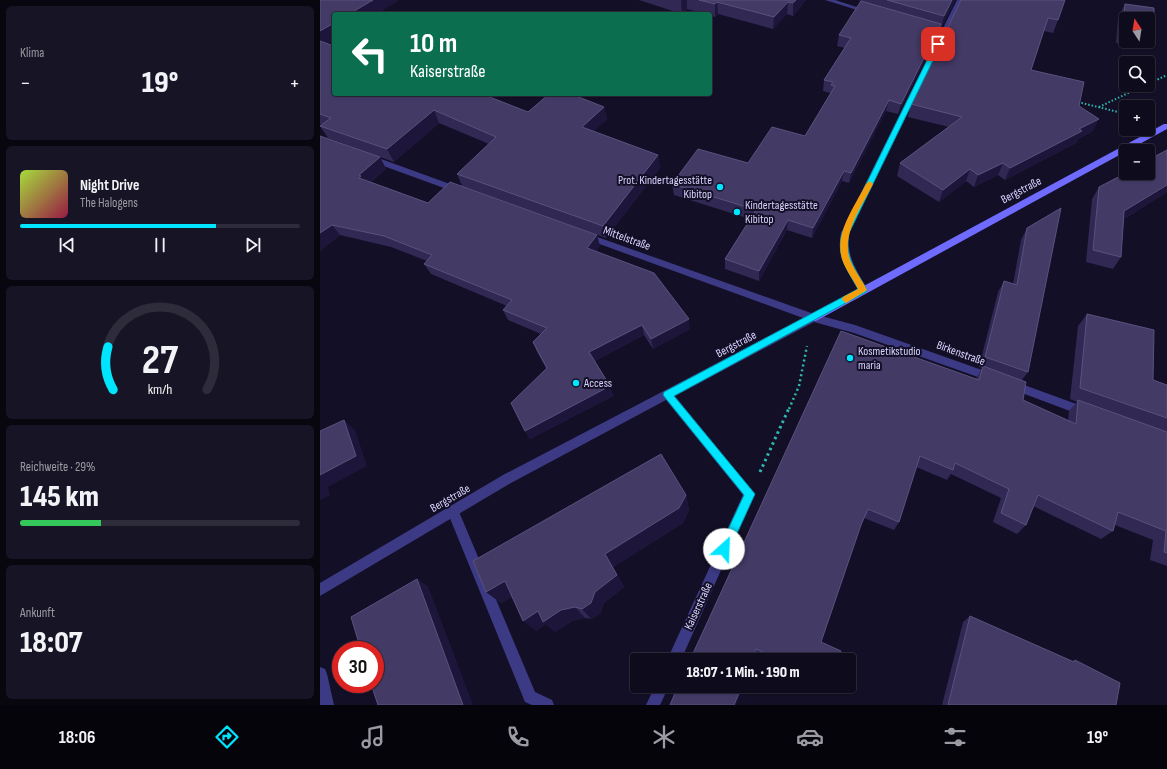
<!DOCTYPE html>
<html lang="de">
<meta charset="utf-8">
<style>
body{margin:0;font-family:"Sofia Sans Condensed",sans-serif;background:#171425;color:#f1f3f6;height:100vh;display:flex;flex-direction:column;font-size:15px;white-space:nowrap}
*{box-sizing:border-box;margin:0}
p{font-size:13px;color:#9b9ba3}
.icon{flex:none;width:22px;height:22px;fill:none;stroke:currentColor;stroke-width:2;stroke-linecap:round;stroke-linejoin:round}
.map{position:relative;flex:1;overflow:hidden}
.side{display:flex;flex-direction:column;gap:6px;padding:6px;background:#08060f;width:320px}
.side>*{flex:none}
.banner{position:absolute;left:12px;top:12px;width:380px;height:84px;border-radius:4px;box-shadow:0 1px 3px #0004,0 0 0 1px #2e2b3b;background:#0b6e4f;color:#fff;overflow:hidden}
.needle{width:26px;rotate:348deg}
.fabs{position:absolute;left:799px;top:12px;display:grid;gap:8px}
.fabs a{display:grid;place-items:center;width:36px;height:36px;border-radius:4px;background:#0e0b1c;box-shadow:0 1px 3px #0004,0 0 0 1px #2e2b3b;font-size:20px}
.speed{position:absolute;left:12px;top:641px;display:flex;gap:8px;font-size:20px;font-weight:700;text-align:center}
.speed>*{display:grid;place-content:center;width:52px;height:52px;border-radius:50%;background:#0e0b1c;box-shadow:0 1px 3px #0004,0 0 0 1px #2e2b3b;line-height:1}
.speed .limit{border:6px solid #d22;background:#fff;color:#111}
.pin{position:absolute;display:grid;place-items:center;width:34px;height:34px;color:#fff;margin:-17px;border-radius:8px;box-shadow:0 2px 6px #0006}
.me{position:absolute;width:44px;margin:-22px;rotate:25deg;stroke-linejoin:round;filter:drop-shadow(0 0 3px #0008)}
.turn{display:flex;align-items:center;gap:14px;height:84px;padding:0 12px;font-size:18px}
.turn .icon{width:52px;height:52px;stroke-width:2.5}
.turn b{display:block;font-size:28px;line-height:34px}
.big{font-size:30px;font-weight:800;line-height:1.1}
.side .widget{flex:1;display:flex;flex-direction:column;justify-content:center;gap:6px;min-width:0;padding:0 14px;border-radius:6px;background:#171425}
.side .dial{align-items:center;gap:0}
.dial svg{height:104px;overflow:visible;fill:none;stroke:#2e2b3b;stroke-width:7;stroke-linecap:round;text-anchor:middle}
.dial text{fill:#f1f3f6;stroke:none}
.song{display:flex;align-items:center;gap:12px}
.cover{width:48px;height:48px;border-radius:6px;background:linear-gradient(135deg,hsl(80 70% 55%),hsl(340 70% 35%))}
.played{height:4px;border-radius:2px;background:linear-gradient(90deg,#00e5ff 70%,#2e2b3b 70%)}
.keys{display:flex;justify-content:space-around;direction:ltr}
.heat{display:flex;justify-content:space-between;align-items:center;font-size:22px;direction:ltr}
.charge{height:6px;border-radius:3px;background:linear-gradient(90deg,#34c759 29%,#2e2b3b 0)}
.trip{position:absolute;left:310px;top:653px;width:226px;height:40px;border-radius:4px;background:#0e0b1c;box-shadow:0 1px 3px #0004,0 0 0 1px #2e2b3b;font-weight:800;line-height:40px;text-align:center}
.tab-bar{display:flex;height:64px;justify-content:space-around;align-items:center;background:#06040b;color:#9b9ba3}
.tab-bar .icon{width:28px;height:28px}
.tab-bar .on{color:#00e5ff}
.tab-bar b{font-size:18px;color:#f1f3f6}
main{display:flex;flex:1;min-height:0}
.map>svg:first-child{display:block}
.lines{fill:none;stroke-linecap:round;stroke-linejoin:round}
.path-far2{stroke:#2fb8b0;stroke-width:2;stroke-dasharray:1.5 2;stroke-linecap:butt}
.path-far1{stroke:#2fb8b0;stroke-width:2.5;stroke-dasharray:2 3;stroke-linecap:butt}
.path{stroke:#2fb8b0;stroke-width:3;stroke-dasharray:2.5 3.5;stroke-linecap:butt}
.lane{fill:#3d3a85;fill-rule:evenodd}
.street{fill:#3d3a85;fill-rule:evenodd}
.secondary{fill:#6f6bff;fill-rule:evenodd}
.wall{fill:#312854;fill-rule:evenodd}
.shaded-wall{fill:#1d163a}
.building{fill:#433a66;stroke:#5a527e}
.route{fill:#00e5ff;stroke:#0095a6}
.slow{fill:#f59e0b}
.poi-dot{fill:#00e5ff;stroke:#130f26;stroke-width:1.5}
.labels{text-anchor:middle;stroke-width:4;stroke-linejoin:round;paint-order:stroke}
.poi-label{font-size:12px;fill:#d9d4ff;stroke:#130f26;text-anchor:start}
.street-label{font-size:12px;fill:#d9d4ff;stroke:#130f26}
</style>
<main>
<section class="side">
<div class="widget"><p>Klima</p>
<div class="heat"><a>−</a><b class="big">19°</b><a>+</a></div>
</div>
<div class="widget">
<div class="song"><i class="cover"></i><div><b>Night Drive</b><p>The Halogens</p></div></div>
<div class="played"></div>
<div class="keys"><svg class="icon" aria-label="previous" viewBox="0 0 24 24"><path d="M18 5L8 12l10 7zM5 5v14"/></svg><svg class="icon" aria-label="pause" viewBox="0 0 24 24"><path d="M8 5v14M16 5v14"/></svg><svg class="icon" aria-label="next" viewBox="0 0 24 24"><path d="M6 5l10 7-10 7zM19 5v14"/></svg></div>
</div>
<div class="widget dial"><svg viewBox="0 0 100 80">
<path d="M14 69A42 42 0 1 1 86 69"/>
<path d="M14 69A42 42 0 0 1 10 36" stroke="#00e5ff"/>
<text x="50" y="56" font-size="32" font-weight="700">27</text>
<text x="50" y="72" font-size="11">km/h</text>
</svg></div>
<div class="widget"><p>Reichweite · 29%</p><b class="big">145 km</b><div class="charge"></div></div>
<div class="widget"><p>Ankunft</p><b class="big">18:07</b></div>
</section>
<div class="map">
<svg width="847" height="705" viewBox="0 0 847 705">
<rect width="100%" height="100%" fill="#130f26"/>
<g class="lines">
<!-- path-far2 -->
<path class="path-far2" d="M 828,84 L 847,75
M 758,102 L 806,114
M 779,107 L 825,85"/>
<!-- path-far1 -->
<path class="path-far1" d="M 469,409 L 479,386 L 487,346"/>
<!-- path -->
<path class="path" d="M 440,472 L 469,408"/>
<!-- lane -->
<path class="lane" d="M 133,505 L 137,507 L 215,692 L 232,700 L 234,705 L 212,705 L 205,702 L 127,511 L 129,507 Z"/>
<!-- street -->
<path class="street" d="M 505,0 L 515,0 L 552,12 L 547,13 Z
M 637,0 L 643,0 L 529,233 C 526,256 537,271 548,290 L 546,293 L 540,293 C 529,273 517,256 521,233 Z
M 50,155 L 141,188 L 142,190 L 141,192 L 135,192 L 47,160 L 47,156 Z
M 266,233 L 494,314 L 535,325 L 676,375 L 677,378 L 676,381 L 672,382 L 534,333 L 494,322 L 355,396 L 435,494 L 361,660 L 347,660 L 423,495 L 346,400 L 191,483 L 0,596 L 0,583 L 183,475 L 483,318 L 263,238 L 262,236 Z
M 693,381 L 770,409 L 771,412 L 770,415 L 766,417 L 689,388 L 688,385 L 689,382 Z
M 0,667 L 5,669 L 7,674 L 14,705 L 0,705 Z
M 335,686 L 349,686 L 340,705 L 326,705 Z"/>
<!-- secondary -->
<path class="secondary" d="M 844,124 L 847,124 L 847,129 L 496,321 L 490,321 L 488,318 L 490,315 Z"/>
</g>
<!-- wall -->
<path class="wall" d="M 0,0 L 79,0 L 56,14 L 14,14 L 14,40 L 7,44 L 14,94 L 208,112 L 284,107 L 287,119 L 273,132 L 338,155 L 340,168 L 286,238 L 142,186 L 137,174 L 169,144 L 119,123 L 74,162 L 8,138 L 0,126 L 2,125 L 0,124 Z
M 319,0 L 486,0 L 473,16 L 467,14 L 453,29 L 398,14 L 395,17 L 390,15 L 390,14 L 386,14 L 367,9 L 362,14 Z
M 538,0 L 635,0 L 621,28 L 620,28 L 618,35 L 578,114 L 566,111 L 529,183 L 522,181 L 492,238 L 467,230 L 439,281 L 405,269 L 405,259 L 430,219 L 354,195 L 352,184 L 428,163 L 485,136 L 510,95 L 510,93 L 503,91 L 504,80 L 525,48 L 517,46 L 519,35 L 544,2 Z
M 641,0 L 738,20 L 733,33 L 724,31 L 711,70 L 759,106 L 773,131 L 758,139 L 756,143 L 685,180 L 678,175 L 654,187 L 646,181 L 619,202 L 577,176 L 580,163 L 629,127 L 588,117 L 591,104 Z
M 805,4 L 834,8 L 834,33 L 826,48 L 796,43 L 798,18 ZM 806,19 L 828,19 L 828,41 L 806,41 Z
M 0,136 L 60,157 L 66,169 L 51,182 L 108,203 L 280,246 L 276,251 L 370,329 L 333,349 L 324,335 L 275,361 L 290,386 L 293,396 L 210,439 L 205,431 L 226,368 L 217,352 L 213,342 L 221,334 L 188,320 L 183,310 L 187,306 L 111,274 L 104,264 L 107,261 L 71,247 L 20,235 L 0,251 Z
M 779,187 L 847,192 L 804,219 L 801,257 L 793,269 L 766,262 L 772,199 Z
M 707,228 L 708,372 L 702,380 L 703,400 L 748,421 L 749,411 L 757,402 L 750,399 L 758,326 L 767,314 L 833,380 L 847,385 L 847,566 L 830,560 L 833,540 L 795,525 L 793,531 L 781,539 L 713,506 L 706,525 L 697,534 L 673,522 L 681,498 L 631,474 L 627,480 L 596,467 L 579,522 L 574,530 L 544,518 L 541,525 L 501,642 L 518,660 L 449,660 L 436,654 L 434,660 L 370,660 L 656,379 L 662,368 L 659,367 L 678,292 L 684,281 L 693,284 L 701,240 Z
M 366,495 L 369,510 L 363,523 L 293,567 L 304,587 L 284,603 L 280,614 L 271,619 L 265,618 L 252,621 L 235,632 L 226,624 L 216,631 L 192,597 L 181,603 L 166,592 Z
M 650,616 L 752,661 L 755,660 L 796,705 L 622,705 L 643,622 Z"/>
<!-- shaded-wall -->
<path class="shaded-wall" d="M 53,0 L 79,0 L 56,14 L 29,14 Z
M 362,0 L 367,0 L 367,9 L 362,14 L 361,1 Z
M 476,0 L 486,0 L 473,16 L 473,3 Z
M 632,0 L 635,0 L 621,28 L 624,16 Z
M 397,2 L 398,14 L 395,17 L 395,4 Z
M 468,2 L 467,14 L 453,29 L 454,17 Z
M 14,23 L 14,40 L 0,48 L 0,31 Z
M 621,24 L 618,35 L 578,114 L 581,104 Z
M 569,100 L 566,111 L 529,183 L 531,173 Z
M 284,107 L 287,119 L 265,140 L 262,127 Z
M 114,110 L 119,123 L 74,162 L 67,149 Z
M 779,119 L 773,131 L 758,139 L 756,143 L 685,180 L 690,168 L 759,129 Z
M 338,155 L 340,168 L 286,238 L 283,226 Z
M 60,157 L 66,169 L 47,185 L 46,189 L 39,175 Z
M 683,163 L 678,175 L 654,187 L 658,175 Z
M 650,169 L 646,181 L 619,202 L 623,190 Z
M 524,171 L 522,181 L 492,238 L 493,228 Z
M 847,185 L 847,192 L 797,223 L 804,211 Z
M 468,220 L 467,230 L 439,281 L 439,271 Z
M 12,225 L 20,235 L 0,251 L 0,233 Z
M 277,235 L 280,246 L 270,258 L 267,248 Z
M 369,319 L 370,329 L 333,349 L 331,339 Z
M 322,325 L 324,335 L 273,362 L 269,352 Z
M 290,386 L 293,396 L 210,439 L 205,431 Z
M 24,420 L 35,430 L 47,466 L 8,487 L 10,495 L 0,500 L 0,475 Z
M 366,495 L 369,510 L 363,523 L 293,567 L 304,587 L 284,603 L 280,614 L 271,619 L 262,609 L 285,554 Z
M 97,579 L 108,586 L 153,705 L 143,705 Z
M 185,581 L 199,593 L 181,603 L 166,592 Z
M 255,607 L 265,618 L 252,621 L 235,632 L 226,624 L 216,631 L 203,621 L 218,611 L 241,610 Z
M 436,649 L 436,654 L 434,660 L 432,660 Z
M 422,686 L 423,686 L 416,705 L 414,705 Z"/>
<!-- building -->
<path class="building" d="M 0,0 L 53,0 L 29,14 L 14,14 L 14,23 L 0,31 Z
M 379,0 L 476,0 L 473,3 L 468,2 L 454,17 L 397,2 L 395,4 Z
M 567,0 L 632,0 L 624,16 Z
M 641,0 L 745,0 L 738,20 L 728,18 L 711,70 L 764,82 L 759,106 L 779,119 L 759,129 L 762,131 L 690,168 L 683,163 L 658,175 L 650,169 L 623,190 L 580,163 L 642,117 L 591,104 Z
M 541,1 L 621,24 L 581,104 L 569,100 L 531,173 L 524,171 L 493,228 L 468,220 L 439,271 L 405,259 L 436,210 L 352,184 L 378,149 L 428,163 L 452,127 L 485,136 L 515,86 L 511,85 L 513,82 L 504,80 L 531,38 L 519,35 Z
M 805,4 L 834,8 L 834,33 L 828,32 L 828,19 L 806,19 L 806,28 L 803,28 Z
M 0,41 L 14,46 L 14,94 L 162,94 L 208,112 L 229,94 L 251,94 L 284,107 L 262,127 L 338,155 L 283,226 L 137,174 L 176,137 L 114,110 L 67,149 L 0,126 L 11,118 L 0,114 Z
M 0,136 L 60,157 L 39,175 L 41,176 L 39,178 L 108,203 L 130,182 L 277,235 L 267,248 L 334,273 L 369,319 L 331,339 L 322,325 L 269,352 L 290,386 L 205,431 L 191,403 L 227,368 L 213,342 L 227,328 L 183,310 L 192,300 L 104,264 L 112,255 L 64,236 L 12,225 L 0,233 Z
M 847,150 L 847,185 L 804,211 L 801,257 L 773,250 L 779,187 L 806,173 L 828,173 L 828,160 Z
M 741,208 L 708,372 L 665,357 L 684,281 L 697,285 L 707,228 Z
M 767,314 L 834,330 L 833,380 L 847,385 L 847,418 L 760,388 Z
M 521,331 L 659,380 L 663,366 L 706,382 L 703,400 L 756,424 L 758,400 L 847,432 L 847,553 L 844,552 L 846,531 L 798,512 L 793,531 L 718,495 L 706,525 L 681,513 L 689,489 L 635,463 L 633,470 L 600,456 L 579,522 L 548,509 L 541,525 L 501,642 L 521,651 L 518,660 L 460,660 L 436,649 L 432,660 L 370,660 Z
M 24,420 L 36,456 L 0,475 L 0,431 Z
M 341,454 L 366,495 L 359,508 L 285,554 L 297,575 L 275,592 L 271,603 L 262,609 L 255,607 L 241,610 L 223,622 L 218,611 L 203,621 L 185,581 L 166,592 L 153,561 Z
M 97,579 L 143,705 L 58,705 L 51,684 L 55,684 L 55,650 L 41,650 L 31,617 Z
M 650,616 L 754,662 L 755,660 L 800,683 L 796,705 L 628,705 Z
M 358,686 L 422,686 L 414,705 L 350,705 Z"/>
<!-- route -->
<path class="route" d="M 618,43 L 621,44 L 529,233 C 524,257 536,270 547,290 L 546,292 L 354,396 L 435,494 L 408,553 L 404,555 L 400,553 L 399,549 L 424,495 L 343,395 L 344,392 L 538,289 C 527,269 516,256 522,233 L 615,44 Z"/>
<!-- slow -->
<path class="slow" d="M 550,181 L 553,184 C 542,206 521,234 530,260 C 534,270 542,280 547,290 L 526,303 L 522,300 L 523,297 L 538,289 C 533,279 525,269 522,259 C 514,233 535,206 546,184 Z"/>
<!-- markers -->
<g class="poi-dot">
<circle cx="400" cy="187" r="4"/>
<circle cx="417" cy="212" r="4"/>
<circle cx="530" cy="358" r="4"/>
<circle cx="256" cy="383" r="4"/>
</g>
<g class="labels">
<!-- poi labels -->
<g class="poi-label">
<text x="392" y="184" text-anchor="end">Prot. Kindertagesstätte<tspan x="392" dy="14">Kibitop</tspan></text>
<text x="425" y="209">Kindertagesstätte<tspan x="425" dy="14">Kibitop</tspan></text>
<text x="538" y="355">Kosmetikstudio<tspan x="538" dy="14">maria</tspan></text>
<text x="264" y="387">Access</text>
</g>
<!-- street labels -->
<g class="street-label">
<text transform="translate(701 190) rotate(-28)" y="4">Bergstraße</text>
<text transform="translate(307 238) rotate(20)" y="4">Mittelstraße</text>
<text transform="translate(416 344) rotate(-28)" y="4">Bergstraße</text>
<text transform="translate(641 353) rotate(20)" y="4">Birkenstraße</text>
<text transform="translate(130 498) rotate(-30)" y="4">Bergstraße</text>
<text transform="translate(378 606) rotate(-65)" y="4">Kaiserstraße</text>
</g>
</g>
</svg>
<div class="fabs">
<a><svg class="needle" viewBox="-14 -14 28 28"><path d="M0-13l5 13h-10z" fill="#e53935"/><path d="M0 13l5-13h-10z" fill="#9b9ba3"/></svg></a>
<a><svg class="icon" aria-label="search" viewBox="0 0 24 24"><circle cx="10" cy="10" r="6"/><path d="M15 15l6 6"/></svg></a>
<a>+</a>
<a>−</a>
</div>
<div class="speed"><div class="limit">30</div></div>
<div class="pin" style="left:618px;top:44px;background:#d93025"><svg class="icon" aria-label="arrive" viewBox="0 0 24 24"><path d="M6 21V4h12l-3 4 3 4H6"/></svg></div>
<svg class="me" style="left:404px;top:549px" viewBox="-20 -20 40 40"><circle r="19" fill="#fff"/><path d="M0-13L10 11 0 6-10 11z" fill="#00e5ff"/></svg>
<div class="trip">18:07 · 1 Min. · 190 m</div>
<div class="banner">
<div class="turn"><svg class="icon" aria-label="left" viewBox="0 0 24 24"><path d="M17 20v-9H6M10 6l-5 5 5 5"/></svg><div><b>10 m</b>Kaiserstraße</div></div>
</div>
</div>
</main>
<nav class="tab-bar">
<b>18:06</b>
<svg class="icon on" aria-label="directions" viewBox="0 0 24 24"><path d="M12 3l9 9-9 9-9-9zM9 14v-3h6M13 9l2 2-2 2"/></svg>
<svg class="icon" aria-label="music" viewBox="0 0 24 24"><path d="M9 18V5l10-2v13"/><circle cx="6" cy="18" r="3"/><circle cx="16" cy="16" r="3"/></svg>
<svg class="icon" aria-label="phone" viewBox="0 0 24 24"><path d="M5 4h4l2 5-3 2q2 4 5 5l2-3 5 2v4C11 20 4 13 5 4z"/></svg>
<svg class="icon" aria-label="climate" viewBox="0 0 24 24"><path d="M12 3v18M4 7l16 10M4 17L20 7"/></svg>
<svg class="icon" aria-label="car" viewBox="0 0 24 24"><path d="M5 17H2v-5l4-1 3-4h7l3 4 3 1v5h-3M9 17h6M6 11h13"/><circle cx="7" cy="17" r="2"/><circle cx="17" cy="17" r="2"/></svg>
<svg class="icon" aria-label="filters" viewBox="0 0 24 24"><path d="M4 7h16M4 17h16"/><circle cx="9" cy="7" r="2"/><circle cx="15" cy="17" r="2"/></svg>
<b>19°</b>
</nav>
